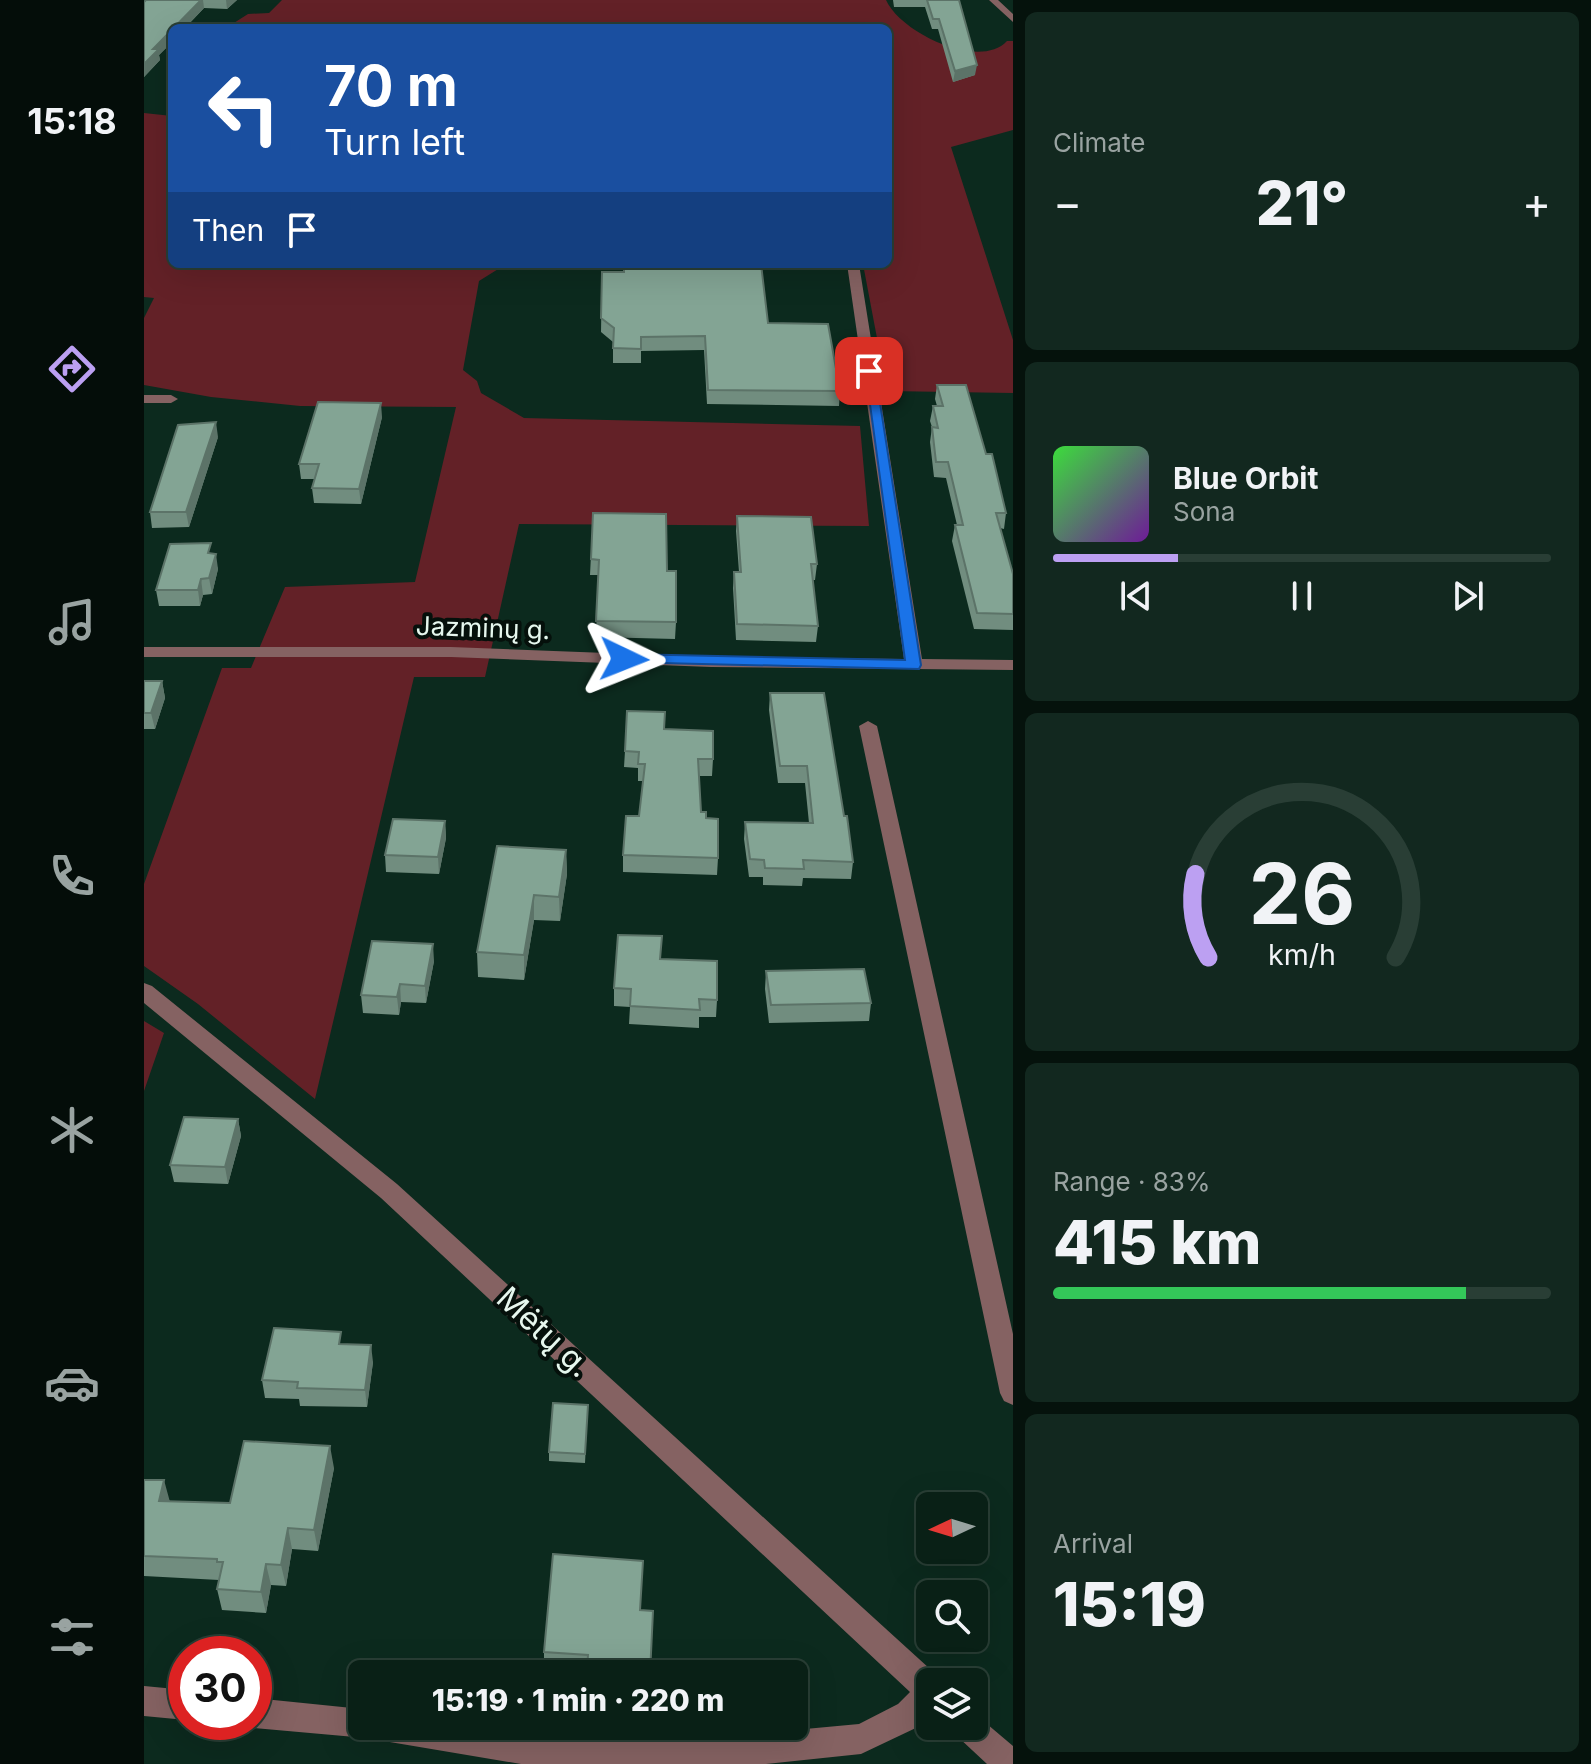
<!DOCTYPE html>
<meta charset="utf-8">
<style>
body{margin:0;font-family:Inter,sans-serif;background:#12281f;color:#f1f3f6;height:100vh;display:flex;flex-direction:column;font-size:30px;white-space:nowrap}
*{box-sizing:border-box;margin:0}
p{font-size:26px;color:#99a3a1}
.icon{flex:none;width:44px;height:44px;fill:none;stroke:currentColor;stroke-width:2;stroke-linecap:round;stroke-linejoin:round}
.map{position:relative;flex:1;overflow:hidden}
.panel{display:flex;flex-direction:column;gap:12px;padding:12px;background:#05120c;width:578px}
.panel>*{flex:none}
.top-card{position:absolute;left:24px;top:24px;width:724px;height:244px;border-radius:12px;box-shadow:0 8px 32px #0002,0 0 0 2px #293e35;background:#1a4fa0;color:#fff;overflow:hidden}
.needle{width:52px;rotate:266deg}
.buttons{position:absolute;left:772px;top:1492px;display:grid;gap:16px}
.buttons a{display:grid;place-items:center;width:72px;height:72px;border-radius:12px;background:#092016;box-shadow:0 8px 32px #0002,0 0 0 2px #293e35;font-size:40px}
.speed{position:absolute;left:24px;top:1636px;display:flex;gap:16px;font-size:40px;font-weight:700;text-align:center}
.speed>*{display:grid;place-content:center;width:104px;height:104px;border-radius:50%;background:#092016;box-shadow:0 8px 32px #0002,0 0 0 2px #293e35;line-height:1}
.speed .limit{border:12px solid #d22;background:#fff;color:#111}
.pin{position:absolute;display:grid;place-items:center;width:68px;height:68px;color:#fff;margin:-34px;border-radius:16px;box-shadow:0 4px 12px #0006}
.me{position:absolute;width:88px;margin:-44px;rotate:92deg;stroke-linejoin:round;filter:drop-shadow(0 0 6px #0008)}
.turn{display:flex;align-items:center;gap:28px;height:168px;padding:0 24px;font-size:36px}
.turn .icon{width:104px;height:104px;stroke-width:2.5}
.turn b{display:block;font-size:56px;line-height:68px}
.then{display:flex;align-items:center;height:76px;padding:0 24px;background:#0003;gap:16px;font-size:30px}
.big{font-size:60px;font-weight:800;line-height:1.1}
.panel .tile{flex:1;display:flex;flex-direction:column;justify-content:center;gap:12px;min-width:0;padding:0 28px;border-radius:12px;background:#12281f}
.panel .dial{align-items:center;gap:0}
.dial svg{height:208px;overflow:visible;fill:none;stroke:#293e35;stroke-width:7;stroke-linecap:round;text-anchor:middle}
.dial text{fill:#f1f3f6;stroke:none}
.song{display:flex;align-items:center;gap:24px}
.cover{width:96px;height:96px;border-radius:12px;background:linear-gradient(135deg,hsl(120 70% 55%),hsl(280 70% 35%))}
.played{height:8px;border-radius:4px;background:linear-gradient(90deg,#bca0f2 25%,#293e35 25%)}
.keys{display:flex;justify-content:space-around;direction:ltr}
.heat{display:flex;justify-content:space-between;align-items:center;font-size:44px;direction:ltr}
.charge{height:12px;border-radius:6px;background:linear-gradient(90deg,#34c759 83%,#293e35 0)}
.trip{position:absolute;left:204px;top:1660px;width:460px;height:80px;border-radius:12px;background:#092016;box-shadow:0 8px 32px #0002,0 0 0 2px #293e35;font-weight:800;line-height:80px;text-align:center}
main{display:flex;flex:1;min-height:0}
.menu{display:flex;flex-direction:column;width:144px;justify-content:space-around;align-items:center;background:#040d09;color:#99a3a1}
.menu .icon{width:56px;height:56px}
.menu .active{color:#bca0f2}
.menu b{font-size:36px;color:#f1f3f6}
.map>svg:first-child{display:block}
.green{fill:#632127}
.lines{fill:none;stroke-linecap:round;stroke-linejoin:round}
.minor{fill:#856262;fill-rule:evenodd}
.wall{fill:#718d7f}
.shaded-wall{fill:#5c7368}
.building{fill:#83a494;stroke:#5c7368;stroke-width:2}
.route{fill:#1a73e8;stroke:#114b97;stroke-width:2}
.labels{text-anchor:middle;stroke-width:8;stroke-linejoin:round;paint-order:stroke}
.street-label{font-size:26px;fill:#e6f7ee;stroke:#05100b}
.near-street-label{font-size:32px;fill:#e6f7ee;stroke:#05100b}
</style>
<main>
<nav class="menu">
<b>15:18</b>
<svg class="icon active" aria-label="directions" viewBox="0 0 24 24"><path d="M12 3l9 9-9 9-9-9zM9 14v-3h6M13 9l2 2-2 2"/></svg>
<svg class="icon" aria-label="music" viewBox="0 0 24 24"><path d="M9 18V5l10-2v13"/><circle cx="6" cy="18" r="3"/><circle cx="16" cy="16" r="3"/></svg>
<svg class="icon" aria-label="phone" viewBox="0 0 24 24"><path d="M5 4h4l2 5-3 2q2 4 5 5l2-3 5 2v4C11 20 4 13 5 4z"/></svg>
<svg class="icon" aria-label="climate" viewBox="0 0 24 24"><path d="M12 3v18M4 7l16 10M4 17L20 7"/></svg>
<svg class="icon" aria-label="car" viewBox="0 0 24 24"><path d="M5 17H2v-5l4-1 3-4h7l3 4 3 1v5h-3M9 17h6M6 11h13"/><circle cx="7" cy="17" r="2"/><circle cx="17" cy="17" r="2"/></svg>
<svg class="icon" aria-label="filters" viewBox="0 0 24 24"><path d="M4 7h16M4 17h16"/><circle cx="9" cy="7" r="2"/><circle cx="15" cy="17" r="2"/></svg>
</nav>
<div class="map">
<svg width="869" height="1764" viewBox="0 0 869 1764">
<rect width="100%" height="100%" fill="#0c2a1e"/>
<!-- green -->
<path class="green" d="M 138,0 L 742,0 C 756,32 835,71 863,41 L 869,41 L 869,130 L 807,147 L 869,340 L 869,393 L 743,391 L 719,264 L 744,264 L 744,28 L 82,28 L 104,14 L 125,13 Z
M 0,113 L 28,116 L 28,264 L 387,264 L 359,266 L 335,281 L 319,370 L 333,381 L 337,393 L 380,418 L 716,426 L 725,526 L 375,524 L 341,677 L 270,677 L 171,1099 L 54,1004 L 0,966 L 0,884 L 78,668 L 107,668 L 141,587 L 271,582 L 312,407 L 156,406 L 67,397 L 0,385 L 0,318 L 10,298 L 0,297 Z
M 0,1021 L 20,1033 L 0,1091 Z"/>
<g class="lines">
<!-- minor -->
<path class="minor" d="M 845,0 L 854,0 L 869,14 L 869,22 Z
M 703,264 L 715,264 L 778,659 L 869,660 L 869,670 L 567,667 L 307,657 L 0,657 L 0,647 L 307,647 L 567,657 L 760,659 Z
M 0,395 L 27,395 L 34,399 L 27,403 L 0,403 Z
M 724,721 L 733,726 L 869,1334 L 869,1405 L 860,1401 L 856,1393 L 715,726 Z
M 0,983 L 8,986 L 253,1184 L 797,1679 L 798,1682 L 786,1682 L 786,1716 L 776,1726 L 717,1754 L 622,1764 L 377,1764 L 222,1738 L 110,1728 L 99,1724 L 110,1722 L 110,1698 L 218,1709 L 218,1726 L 331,1726 L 459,1741 L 606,1734 L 715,1724 L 754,1704 L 766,1692 L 237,1198 L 0,1003 Z
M 0,1686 L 42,1690 L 42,1720 L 0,1716 Z
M 830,1713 L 869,1746 L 869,1764 L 843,1764 L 814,1737 L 810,1726 L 830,1726 Z"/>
</g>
<!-- wall -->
<path class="wall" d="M 2,0 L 93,0 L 83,9 L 60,8 L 41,28 L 28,28 L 28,42 L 15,55 L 16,60 L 0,77 L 0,2 Z
M 749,0 L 815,0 L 831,75 L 809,82 L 794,29 L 788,29 L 781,7 L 750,7 Z
M 458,272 L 480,272 L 624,323 L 696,391 L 695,406 L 563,404 L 560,350 L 497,351 L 497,363 L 469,363 L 469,342 L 457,332 Z
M 793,385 L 842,454 L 862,513 L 860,529 L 856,528 L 869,574 L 869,630 L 830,629 L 808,541 L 811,525 L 813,525 L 802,478 L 790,477 L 786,442 L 788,427 L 786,421 L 789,406 L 793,406 L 791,399 Z
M 238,417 L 217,504 L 170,503 L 168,488 L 171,479 L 157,479 L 155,464 Z
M 74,437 L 45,527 L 8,528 L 6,512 Z
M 449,513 L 523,571 L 532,622 L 531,639 L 452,637 L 454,575 L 446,575 Z
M 593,516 L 673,564 L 671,580 L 668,580 L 674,626 L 672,642 L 592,640 L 589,588 L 590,572 L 595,572 L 592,531 Z
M 68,553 L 74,569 L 68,594 L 59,595 L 56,606 L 15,606 L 12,590 Z
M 0,681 L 18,681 L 21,698 L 11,729 L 0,729 Z
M 626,693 L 700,816 L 709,862 L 707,879 L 659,878 L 658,886 L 619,885 L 619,877 L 605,877 L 600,839 L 601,822 L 665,823 L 661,783 L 634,783 L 625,710 Z
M 521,729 L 569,759 L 568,776 L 555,776 L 557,812 L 562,818 L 574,858 L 573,875 L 479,872 L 479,855 L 495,816 L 499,781 L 494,781 L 494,768 L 480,767 L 481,751 Z
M 301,821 L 302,838 L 295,874 L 242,872 L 241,855 Z
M 422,850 L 423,874 L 416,921 L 390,920 L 380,980 L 334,977 L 333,952 Z
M 517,959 L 573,1000 L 572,1017 L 555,1017 L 555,1028 L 485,1024 L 486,1007 L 470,1006 L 470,988 Z
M 290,961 L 282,1003 L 257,1002 L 255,1015 L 219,1013 L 217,995 Z
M 622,971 L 727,1003 L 725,1021 L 625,1023 L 621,989 Z
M 94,1119 L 97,1136 L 84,1184 L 30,1182 L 26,1165 Z
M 199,1344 L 229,1362 L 223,1407 L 156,1406 L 155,1399 L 121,1398 L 118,1380 Z
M 444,1405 L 441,1463 L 405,1461 L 405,1452 Z
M 190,1468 L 174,1551 L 148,1549 L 142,1586 L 127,1585 L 122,1613 L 78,1610 L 73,1589 L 75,1580 L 0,1576 L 0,1480 L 26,1501 L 86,1503 Z
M 496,1610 L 506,1674 L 443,1674 L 443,1671 L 400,1668 L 400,1652 Z"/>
<!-- shaded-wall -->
<path class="shaded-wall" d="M 57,0 L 59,0 L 60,8 L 41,28 L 29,28 Z
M 82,0 L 93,0 L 83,9 Z
M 28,29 L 28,42 L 15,55 L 16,60 L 0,77 L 0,64 L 9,49 Z
M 833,65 L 831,75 L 809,82 L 811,71 Z
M 237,403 L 238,417 L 217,504 L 215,489 Z
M 72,422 L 74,437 L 45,527 L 42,512 Z
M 72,554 L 74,569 L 68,594 L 65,578 Z
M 57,579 L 59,595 L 56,606 L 54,590 Z
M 18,681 L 21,698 L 11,729 L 7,713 Z
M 301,821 L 302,838 L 295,874 L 294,857 Z
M 422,850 L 423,874 L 416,921 L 415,897 Z
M 390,895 L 390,920 L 380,980 L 380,955 Z
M 289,944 L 290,961 L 282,1003 L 281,986 Z
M 256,984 L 257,1002 L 255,1015 L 253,997 Z
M 94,1119 L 97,1136 L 84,1184 L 81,1167 Z
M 227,1345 L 229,1362 L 223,1407 L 221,1390 Z
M 186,1446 L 190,1468 L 174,1551 L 170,1530 Z
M 20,1480 L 26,1502 L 15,1501 Z
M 144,1528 L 148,1549 L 142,1586 L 137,1565 Z
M 122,1564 L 127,1585 L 122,1613 L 117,1592 Z"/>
<!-- building -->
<path class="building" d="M 2,0 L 57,0 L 9,49 L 15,49 L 0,64 L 0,2 Z
M 783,0 L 815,0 L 833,65 L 811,71 L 795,19 L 789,19 Z
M 480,264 L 617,264 L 624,323 L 684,324 L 696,391 L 564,390 L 561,336 L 497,337 L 497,349 L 469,348 L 470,328 L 457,318 L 458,272 L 480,272 Z
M 793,385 L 822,385 L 842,454 L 848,454 L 862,513 L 852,513 L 869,574 L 869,614 L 833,613 L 811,525 L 819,525 L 804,462 L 792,462 L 788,427 L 794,428 L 789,406 L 799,406 Z
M 174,402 L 237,403 L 215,489 L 168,488 L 175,464 L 155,464 Z
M 72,422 L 42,512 L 6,512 L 34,425 Z
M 449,513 L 522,514 L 523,571 L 532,571 L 532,622 L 452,621 L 455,560 L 447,559 Z
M 593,516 L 667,517 L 673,564 L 667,564 L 674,626 L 593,624 L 590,572 L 597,572 Z
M 67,543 L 64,553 L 72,554 L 65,578 L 57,579 L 54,590 L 12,590 L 26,544 Z
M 0,681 L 18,681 L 7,713 L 0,713 Z
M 626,693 L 680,693 L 700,816 L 703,816 L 709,862 L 659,860 L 660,869 L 621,868 L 620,860 L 606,859 L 601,822 L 669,823 L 663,766 L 636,766 Z
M 483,711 L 521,712 L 520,729 L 569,731 L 569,759 L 554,759 L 557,812 L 562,812 L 562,818 L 574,819 L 574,858 L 479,855 L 482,816 L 495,816 L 501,764 L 494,764 L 495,752 L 481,751 Z
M 249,819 L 301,821 L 294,857 L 241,855 Z
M 353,846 L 422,850 L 415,897 L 390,895 L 380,955 L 333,952 Z
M 474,935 L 518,936 L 516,959 L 573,961 L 573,1000 L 555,999 L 556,1010 L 486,1006 L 487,989 L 470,988 Z
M 228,941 L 289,944 L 281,986 L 256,984 L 253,997 L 217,995 Z
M 720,969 L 727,1003 L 627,1005 L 622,971 Z
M 40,1117 L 94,1119 L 81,1167 L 26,1165 Z
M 130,1328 L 197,1332 L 195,1344 L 227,1345 L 221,1390 L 153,1388 L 154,1382 L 118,1380 Z
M 409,1403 L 444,1405 L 441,1454 L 405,1452 Z
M 100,1441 L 186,1446 L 170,1530 L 144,1528 L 137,1565 L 122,1564 L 117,1592 L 73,1589 L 79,1562 L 73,1562 L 73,1559 L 0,1556 L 0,1480 L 20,1480 L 15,1501 L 86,1503 Z
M 409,1554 L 499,1561 L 496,1610 L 509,1611 L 506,1674 L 443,1670 L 444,1655 L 400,1652 Z"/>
<!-- route -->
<path class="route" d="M 721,368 L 731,371 L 777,665 L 775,669 L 475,662 L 473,659 L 480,654 L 761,660 Z"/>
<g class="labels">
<!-- street labels -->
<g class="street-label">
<text transform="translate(339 628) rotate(2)" y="9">Jazminų g.</text>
</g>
<!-- near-street labels -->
<g class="near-street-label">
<text transform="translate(400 1332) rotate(43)" y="11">Mėtų g.</text>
</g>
</g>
</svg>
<div class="buttons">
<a><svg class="needle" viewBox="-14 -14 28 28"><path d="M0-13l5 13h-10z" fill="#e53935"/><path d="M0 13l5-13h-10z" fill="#99a3a1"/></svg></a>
<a><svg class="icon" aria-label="search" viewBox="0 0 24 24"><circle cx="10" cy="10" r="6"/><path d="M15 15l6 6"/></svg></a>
<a><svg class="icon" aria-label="layers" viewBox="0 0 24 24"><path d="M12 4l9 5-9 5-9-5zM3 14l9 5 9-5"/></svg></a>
</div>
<div class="speed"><div class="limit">30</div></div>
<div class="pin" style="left:725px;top:371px;background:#d93025"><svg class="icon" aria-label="arrive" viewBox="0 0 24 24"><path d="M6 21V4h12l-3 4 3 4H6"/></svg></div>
<svg class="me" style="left:480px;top:659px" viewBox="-20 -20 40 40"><path d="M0-17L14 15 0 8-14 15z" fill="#1a73e8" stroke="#fff" stroke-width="4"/></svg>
<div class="trip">15:19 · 1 min · 220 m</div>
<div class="top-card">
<div class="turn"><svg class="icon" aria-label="left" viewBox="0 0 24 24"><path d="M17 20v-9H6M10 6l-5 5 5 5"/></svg><div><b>70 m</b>Turn left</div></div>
<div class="then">Then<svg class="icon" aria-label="arrive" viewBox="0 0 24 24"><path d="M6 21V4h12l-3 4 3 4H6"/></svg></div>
</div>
</div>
<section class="panel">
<div class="tile"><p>Climate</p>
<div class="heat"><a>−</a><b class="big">21°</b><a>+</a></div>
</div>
<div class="tile">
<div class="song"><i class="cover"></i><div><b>Blue Orbit</b><p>Sona</p></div></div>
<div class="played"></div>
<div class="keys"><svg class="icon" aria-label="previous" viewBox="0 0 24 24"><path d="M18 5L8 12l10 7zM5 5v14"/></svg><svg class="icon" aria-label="pause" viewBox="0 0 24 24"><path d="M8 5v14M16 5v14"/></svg><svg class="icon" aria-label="next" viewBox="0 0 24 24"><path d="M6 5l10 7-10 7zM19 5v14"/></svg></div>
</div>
<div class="tile dial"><svg viewBox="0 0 100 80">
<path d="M14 69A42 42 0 1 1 86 69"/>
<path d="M14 69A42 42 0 0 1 9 37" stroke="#bca0f2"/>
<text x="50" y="56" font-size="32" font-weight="700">26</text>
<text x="50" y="72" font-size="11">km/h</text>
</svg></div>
<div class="tile"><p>Range · 83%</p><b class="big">415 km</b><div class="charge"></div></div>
<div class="tile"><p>Arrival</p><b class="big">15:19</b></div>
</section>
</main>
